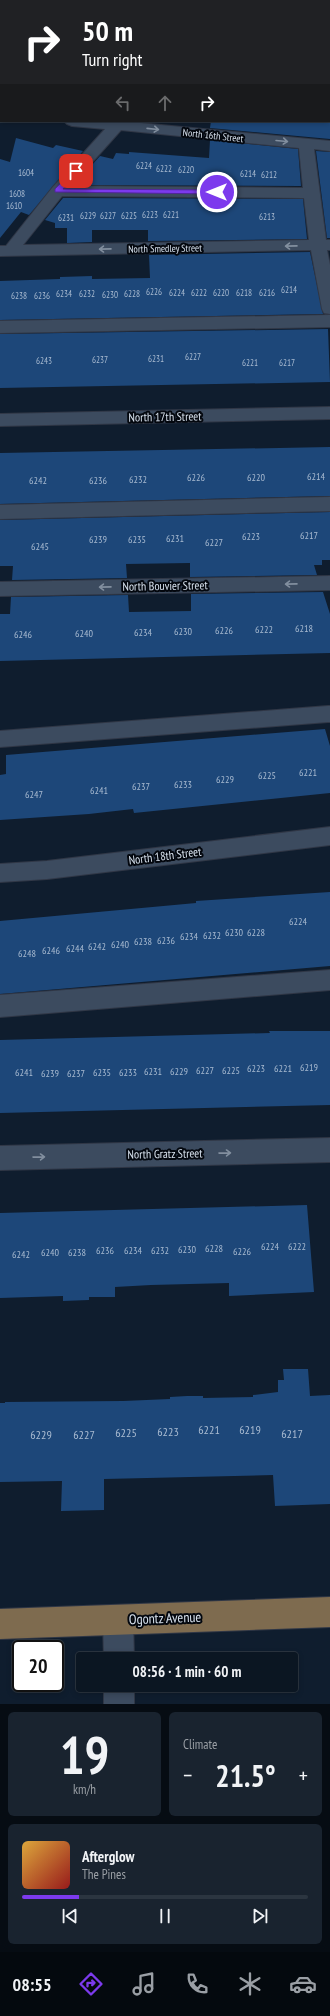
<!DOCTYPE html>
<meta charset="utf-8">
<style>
body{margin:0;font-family:"PT Sans Narrow",sans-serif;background:#19232f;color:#f1f3f6;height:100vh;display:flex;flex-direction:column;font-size:15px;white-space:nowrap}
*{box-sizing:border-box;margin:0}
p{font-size:13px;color:#9a9fa5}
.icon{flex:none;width:22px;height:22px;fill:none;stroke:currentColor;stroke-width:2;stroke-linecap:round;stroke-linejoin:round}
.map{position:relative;height:1704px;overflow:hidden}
.drawer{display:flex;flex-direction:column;gap:8px;padding:8px;background:#060c13;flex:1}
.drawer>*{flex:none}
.hud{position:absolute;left:0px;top:0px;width:330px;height:122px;box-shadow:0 2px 6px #0003,0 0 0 1px #2b3540;background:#202124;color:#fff;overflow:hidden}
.speed{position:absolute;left:12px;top:1640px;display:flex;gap:8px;font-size:20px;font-weight:700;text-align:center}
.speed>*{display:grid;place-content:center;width:52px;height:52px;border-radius:50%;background:#0b1622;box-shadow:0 2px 6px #0003,0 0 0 1px #2b3540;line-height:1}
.speed .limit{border:2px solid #111;border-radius:6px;background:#fff;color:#111}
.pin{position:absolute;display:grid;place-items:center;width:34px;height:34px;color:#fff;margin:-17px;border-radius:8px;box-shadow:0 2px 6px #0006}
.me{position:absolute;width:44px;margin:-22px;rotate:270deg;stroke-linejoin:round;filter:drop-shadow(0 0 3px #0008)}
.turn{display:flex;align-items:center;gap:14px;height:84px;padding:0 16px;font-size:18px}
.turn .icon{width:52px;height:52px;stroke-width:2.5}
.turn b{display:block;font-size:28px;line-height:34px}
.lanes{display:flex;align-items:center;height:38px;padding:0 16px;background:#0003;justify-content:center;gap:20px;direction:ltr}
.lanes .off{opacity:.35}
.big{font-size:30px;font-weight:700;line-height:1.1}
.drawer .tile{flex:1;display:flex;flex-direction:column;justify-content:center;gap:6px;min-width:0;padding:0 14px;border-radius:6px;background:#19232f}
.drawer .dial{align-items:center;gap:0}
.dial b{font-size:52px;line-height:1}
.song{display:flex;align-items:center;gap:12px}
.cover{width:48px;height:48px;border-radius:6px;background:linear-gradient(135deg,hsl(40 70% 55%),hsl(0 70% 35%))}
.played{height:4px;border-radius:2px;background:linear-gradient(90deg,#7c3aed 20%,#2b3540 20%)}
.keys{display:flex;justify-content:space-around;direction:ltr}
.heat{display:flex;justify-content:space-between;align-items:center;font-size:22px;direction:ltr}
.drawer .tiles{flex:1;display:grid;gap:8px;grid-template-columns:1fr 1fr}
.tile:last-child{grid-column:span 2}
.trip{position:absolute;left:76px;top:1652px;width:222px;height:40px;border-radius:4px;background:#0b1622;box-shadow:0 2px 6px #0003,0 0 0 1px #2b3540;font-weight:700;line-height:40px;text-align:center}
.dock{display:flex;height:64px;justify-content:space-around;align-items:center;background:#04090e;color:#9a9fa5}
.dock .icon{width:28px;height:28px}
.dock .current{color:#7c3aed}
.dock b{font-size:18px;color:#f1f3f6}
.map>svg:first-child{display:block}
.building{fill:#1d4779}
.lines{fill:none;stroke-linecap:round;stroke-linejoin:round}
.minor-casing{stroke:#303746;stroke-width:2}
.major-casing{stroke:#303746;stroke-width:2}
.minor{fill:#3c4b5f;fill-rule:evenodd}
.major{fill:#7e6b4f;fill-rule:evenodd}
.oneway{stroke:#828f9f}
.route{fill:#7c3aed;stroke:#51269a}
.labels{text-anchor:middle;stroke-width:4;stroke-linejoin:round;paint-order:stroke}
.far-number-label{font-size:9px;fill:#a9bbd1}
.far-street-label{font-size:10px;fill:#d8e2ee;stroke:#03070e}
.number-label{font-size:10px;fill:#a9bbd1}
.street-label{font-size:12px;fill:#d8e2ee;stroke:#03070e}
.near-number-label{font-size:12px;fill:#a9bbd1}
.near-street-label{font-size:14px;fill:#d8e2ee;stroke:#03070e}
</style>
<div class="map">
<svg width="330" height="1704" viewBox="0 0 330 1704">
<rect width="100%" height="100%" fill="#0f1d2e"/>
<!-- building -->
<path class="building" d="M 211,121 L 330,121 L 330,139 L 210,128 Z
M 16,138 L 53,148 L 56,145 L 83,151 L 29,215 L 21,212 L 0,238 L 0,159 L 10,162 Z
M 210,140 L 298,149 L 301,186 L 74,185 L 100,156 L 113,159 L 116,153 L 129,154 L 129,152 L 209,158 Z
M 316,151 L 330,152 L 330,238 L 327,238 Z
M 63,198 L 303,199 L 307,239 L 148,241 L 148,230 L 92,230 L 92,242 L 67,243 L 67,228 L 55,228 L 55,223 L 45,220 Z
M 310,252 L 323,314 L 0,320 L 0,281 L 60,279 L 60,277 L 92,276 L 92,279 L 150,278 L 149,255 Z
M 328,329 L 330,382 L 0,388 L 0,334 Z
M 330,447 L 330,496 L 0,504 L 0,453 Z
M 330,512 L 330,560 L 322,560 L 322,565 L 314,565 L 317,575 L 190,577 L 190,563 L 126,564 L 127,578 L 12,580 L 13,566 L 0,566 L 0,520 Z
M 323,592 L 330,614 L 330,653 L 0,661 L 0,614 L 10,614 L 11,597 L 128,595 L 129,612 L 191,611 L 191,594 Z
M 325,729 L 330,746 L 330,793 L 134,813 L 133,809 L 89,814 L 0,820 L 0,775 L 6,774 L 6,755 Z
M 330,892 L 330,966 L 0,994 L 0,921 L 196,903 L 196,901 Z
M 269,1031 L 330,1031 L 330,1105 L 0,1113 L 0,1040 L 270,1033 Z
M 307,1205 L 314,1292 L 229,1296 L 229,1283 L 151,1285 L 115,1287 L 115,1297 L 89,1297 L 89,1300 L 63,1301 L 63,1296 L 0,1298 L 0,1213 Z
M 283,1369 L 308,1369 L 310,1396 L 330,1395 L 330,1504 L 275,1506 L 273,1475 L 104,1479 L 104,1510 L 61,1511 L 62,1481 L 0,1482 L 0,1403 L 5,1403 L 5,1402 L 123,1401 L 170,1399 L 170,1397 L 187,1396 L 203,1396 L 203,1398 L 253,1397 L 253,1395 L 278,1392 L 278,1380 L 284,1380 Z"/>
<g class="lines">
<defs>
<path id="minor" d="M 329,72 L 330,72 L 330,80 L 329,80 Z
M 0,109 L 1,109 L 1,119 L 0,119 Z
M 64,121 L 119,121 L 330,141 L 330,151 L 314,149 L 326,240 L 330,240 L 330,250 L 327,250 L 330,265 L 330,314 L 324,313 L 322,309 L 311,250 L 0,256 L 0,246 L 6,246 L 52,188 L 105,129 L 72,126 L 67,124 ZM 121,130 L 299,148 L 303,188 L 71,186 ZM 62,196 L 304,198 L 309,240 L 23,245 Z
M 330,315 L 330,327 L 0,333 L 0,321 Z
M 330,407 L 330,419 L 0,426 L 0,414 Z
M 330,497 L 330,511 L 0,519 L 0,505 Z
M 330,576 L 330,590 L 0,596 L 0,582 Z
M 328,706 L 330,706 L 330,722 L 328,722 L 0,747 L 0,731 Z
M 330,827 L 330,845 L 47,879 L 0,882 L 0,864 L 47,861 Z
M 330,970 L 330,990 L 0,1017 L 0,995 Z
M 330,1138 L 330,1162 L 0,1170 L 0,1146 Z
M 118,1605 L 128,1610 L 133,1620 L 134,1659 L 104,1659 L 103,1620 L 108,1610 Z
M 104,1685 L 134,1685 L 134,1704 L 104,1704 Z"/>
<path id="major" d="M 330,1597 L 330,1627 L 0,1639 L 0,1609 Z"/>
</defs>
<!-- minor casing -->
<use href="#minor" class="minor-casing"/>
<!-- major casing -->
<use href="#major" class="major-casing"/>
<!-- minor -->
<use href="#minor" class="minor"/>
<!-- major -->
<use href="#major" class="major"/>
</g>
<!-- one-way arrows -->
<defs><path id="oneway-shaft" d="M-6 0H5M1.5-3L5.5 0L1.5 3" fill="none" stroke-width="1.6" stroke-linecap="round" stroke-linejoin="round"/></defs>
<g class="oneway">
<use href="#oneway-shaft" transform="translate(153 129) rotate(6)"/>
<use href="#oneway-shaft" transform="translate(282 141) rotate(5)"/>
<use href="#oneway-shaft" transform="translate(291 246) rotate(179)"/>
<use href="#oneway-shaft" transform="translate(105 249) rotate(179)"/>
<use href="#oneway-shaft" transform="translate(291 584) rotate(179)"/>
<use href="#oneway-shaft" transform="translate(105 587) rotate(179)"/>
<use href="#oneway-shaft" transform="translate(225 1153) rotate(-1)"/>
<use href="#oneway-shaft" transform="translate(39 1157) rotate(-1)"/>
</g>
<!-- route -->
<path class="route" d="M 74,169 L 79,171 L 63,189 L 217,190 L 220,192 L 217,194 L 55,192 L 55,189 Z"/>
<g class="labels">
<!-- far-number labels -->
<g class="far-number-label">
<text x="144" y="169">6224</text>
<text x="164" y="172">6222</text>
<text x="186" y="173">6220</text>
<text x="26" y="176">1604</text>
<text x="248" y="177">6214</text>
<text x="269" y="178">6212</text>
<text x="17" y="197">1608</text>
<text x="14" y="209">1610</text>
<text x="150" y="218">6223</text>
<text x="171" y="218">6221</text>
<text x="88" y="219">6229</text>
<text x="108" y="219">6227</text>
<text x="129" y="219">6225</text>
<text x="267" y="220">6213</text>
<text x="66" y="221">6231</text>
<text x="289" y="293">6214</text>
<text x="154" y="295">6226</text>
<text x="177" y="296">6224</text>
<text x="199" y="296">6222</text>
<text x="221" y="296">6220</text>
<text x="244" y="296">6218</text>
<text x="267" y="296">6216</text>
<text x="64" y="297">6234</text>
<text x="87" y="297">6232</text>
<text x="132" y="297">6228</text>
<text x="110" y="298">6230</text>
<text x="19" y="299">6238</text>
<text x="42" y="299">6236</text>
<text x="193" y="360">6227</text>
<text x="156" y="362">6231</text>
<text x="100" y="363">6237</text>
<text x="44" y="364">6243</text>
<text x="250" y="366">6221</text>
<text x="287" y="366">6217</text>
</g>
<!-- far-street labels -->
<g class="far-street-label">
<text transform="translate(213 135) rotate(6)" y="4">North 16th Street</text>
<text transform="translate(165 248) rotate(-1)" y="4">North Smedley Street</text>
</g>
<!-- number labels -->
<g class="number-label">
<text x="316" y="480">6214</text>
<text x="196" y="481">6226</text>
<text x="256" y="481">6220</text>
<text x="138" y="483">6232</text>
<text x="38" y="484">6242</text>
<text x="98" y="484">6236</text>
<text x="309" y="539">6217</text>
<text x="251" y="540">6223</text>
<text x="175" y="542">6231</text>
<text x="98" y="543">6239</text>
<text x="137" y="543">6235</text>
<text x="214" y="546">6227</text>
<text x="40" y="550">6245</text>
<text x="304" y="632">6218</text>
<text x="264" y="633">6222</text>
<text x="224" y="634">6226</text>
<text x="183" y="635">6230</text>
<text x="143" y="636">6234</text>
<text x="84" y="637">6240</text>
<text x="23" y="638">6246</text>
<text x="308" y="776">6221</text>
<text x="267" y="779">6225</text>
<text x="225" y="783">6229</text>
<text x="183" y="788">6233</text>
<text x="141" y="790">6237</text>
<text x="99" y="794">6241</text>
<text x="34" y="798">6247</text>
<text x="298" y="925">6224</text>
<text x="234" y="936">6230</text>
<text x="256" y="936">6228</text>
<text x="212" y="939">6232</text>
<text x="189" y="940">6234</text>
<text x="166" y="944">6236</text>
<text x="143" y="945">6238</text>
<text x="120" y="948">6240</text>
<text x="97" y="950">6242</text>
<text x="75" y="952">6244</text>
<text x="51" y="954">6246</text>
<text x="27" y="957">6248</text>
<text x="309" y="1071">6219</text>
<text x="256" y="1072">6223</text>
<text x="283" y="1072">6221</text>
<text x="205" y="1074">6227</text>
<text x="231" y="1074">6225</text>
<text x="153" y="1075">6231</text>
<text x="179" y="1075">6229</text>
<text x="24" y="1076">6241</text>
<text x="102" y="1076">6235</text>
<text x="128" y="1076">6233</text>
<text x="50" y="1077">6239</text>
<text x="76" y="1077">6237</text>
<text x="270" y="1250">6224</text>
<text x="297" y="1250">6222</text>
<text x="214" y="1252">6228</text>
<text x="187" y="1253">6230</text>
<text x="105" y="1254">6236</text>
<text x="133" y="1254">6234</text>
<text x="160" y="1254">6232</text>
<text x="242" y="1255">6226</text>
<text x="50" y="1256">6240</text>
<text x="77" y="1256">6238</text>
<text x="21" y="1258">6242</text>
</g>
<!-- street labels -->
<g class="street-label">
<text transform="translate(165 417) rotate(-1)" y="4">North 17th Street</text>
<text transform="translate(165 586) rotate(-1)" y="4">North Bouvier Street</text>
<text transform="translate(165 856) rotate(-7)" y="4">North 18th Street</text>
<text transform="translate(165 1154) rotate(-1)" y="4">North Gratz Street</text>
</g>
<!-- near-number labels -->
<g class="near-number-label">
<text x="209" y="1434">6221</text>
<text x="250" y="1434">6219</text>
<text x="168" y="1436">6223</text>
<text x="126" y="1437">6225</text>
<text x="292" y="1438">6217</text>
<text x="41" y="1439">6229</text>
<text x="84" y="1439">6227</text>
</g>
<!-- near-street labels -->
<g class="near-street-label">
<text transform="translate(165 1618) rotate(-2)" y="5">Ogontz Avenue</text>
</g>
</g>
</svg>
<div class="speed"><div class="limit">20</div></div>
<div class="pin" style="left:76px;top:171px;background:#d93025"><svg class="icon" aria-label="arrive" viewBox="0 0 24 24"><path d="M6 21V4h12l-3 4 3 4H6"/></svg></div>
<svg class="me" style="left:217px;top:192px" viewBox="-20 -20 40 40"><circle r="17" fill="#7c3aed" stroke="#fff" stroke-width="3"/><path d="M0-11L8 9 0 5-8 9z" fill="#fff"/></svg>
<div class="trip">08:56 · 1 min · 60 m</div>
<div class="hud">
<div class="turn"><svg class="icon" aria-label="right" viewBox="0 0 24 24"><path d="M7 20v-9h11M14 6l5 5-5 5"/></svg><div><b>50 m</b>Turn right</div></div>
<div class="lanes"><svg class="icon off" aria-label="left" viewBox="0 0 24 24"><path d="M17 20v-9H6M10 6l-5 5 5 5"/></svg><svg class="icon off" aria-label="ahead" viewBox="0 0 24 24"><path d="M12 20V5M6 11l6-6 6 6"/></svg><svg class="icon" aria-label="right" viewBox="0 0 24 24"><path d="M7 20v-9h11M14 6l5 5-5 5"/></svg></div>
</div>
</div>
<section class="drawer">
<div class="tiles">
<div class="tile dial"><b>19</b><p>km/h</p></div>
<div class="tile"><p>Climate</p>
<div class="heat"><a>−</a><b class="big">21.5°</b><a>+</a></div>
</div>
<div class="tile">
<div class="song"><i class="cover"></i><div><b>Afterglow</b><p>The Pines</p></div></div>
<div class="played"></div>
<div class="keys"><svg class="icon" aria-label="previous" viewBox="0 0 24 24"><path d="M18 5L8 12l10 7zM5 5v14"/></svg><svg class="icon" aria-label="pause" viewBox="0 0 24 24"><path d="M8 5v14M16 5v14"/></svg><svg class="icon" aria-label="next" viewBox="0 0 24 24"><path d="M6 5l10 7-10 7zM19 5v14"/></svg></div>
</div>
</div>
</section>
<nav class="dock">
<b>08:55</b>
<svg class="icon current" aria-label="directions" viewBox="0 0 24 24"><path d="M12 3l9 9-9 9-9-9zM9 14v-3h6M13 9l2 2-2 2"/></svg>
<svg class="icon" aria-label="music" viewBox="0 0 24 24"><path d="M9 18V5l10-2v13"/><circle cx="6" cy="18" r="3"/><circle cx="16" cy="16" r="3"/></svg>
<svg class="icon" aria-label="phone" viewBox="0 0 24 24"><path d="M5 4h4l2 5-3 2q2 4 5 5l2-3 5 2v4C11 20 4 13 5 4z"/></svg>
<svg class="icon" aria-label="climate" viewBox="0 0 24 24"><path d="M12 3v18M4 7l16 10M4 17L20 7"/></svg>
<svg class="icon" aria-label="car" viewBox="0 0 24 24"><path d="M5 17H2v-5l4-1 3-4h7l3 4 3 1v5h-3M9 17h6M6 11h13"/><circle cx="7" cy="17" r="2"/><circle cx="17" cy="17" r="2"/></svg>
</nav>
